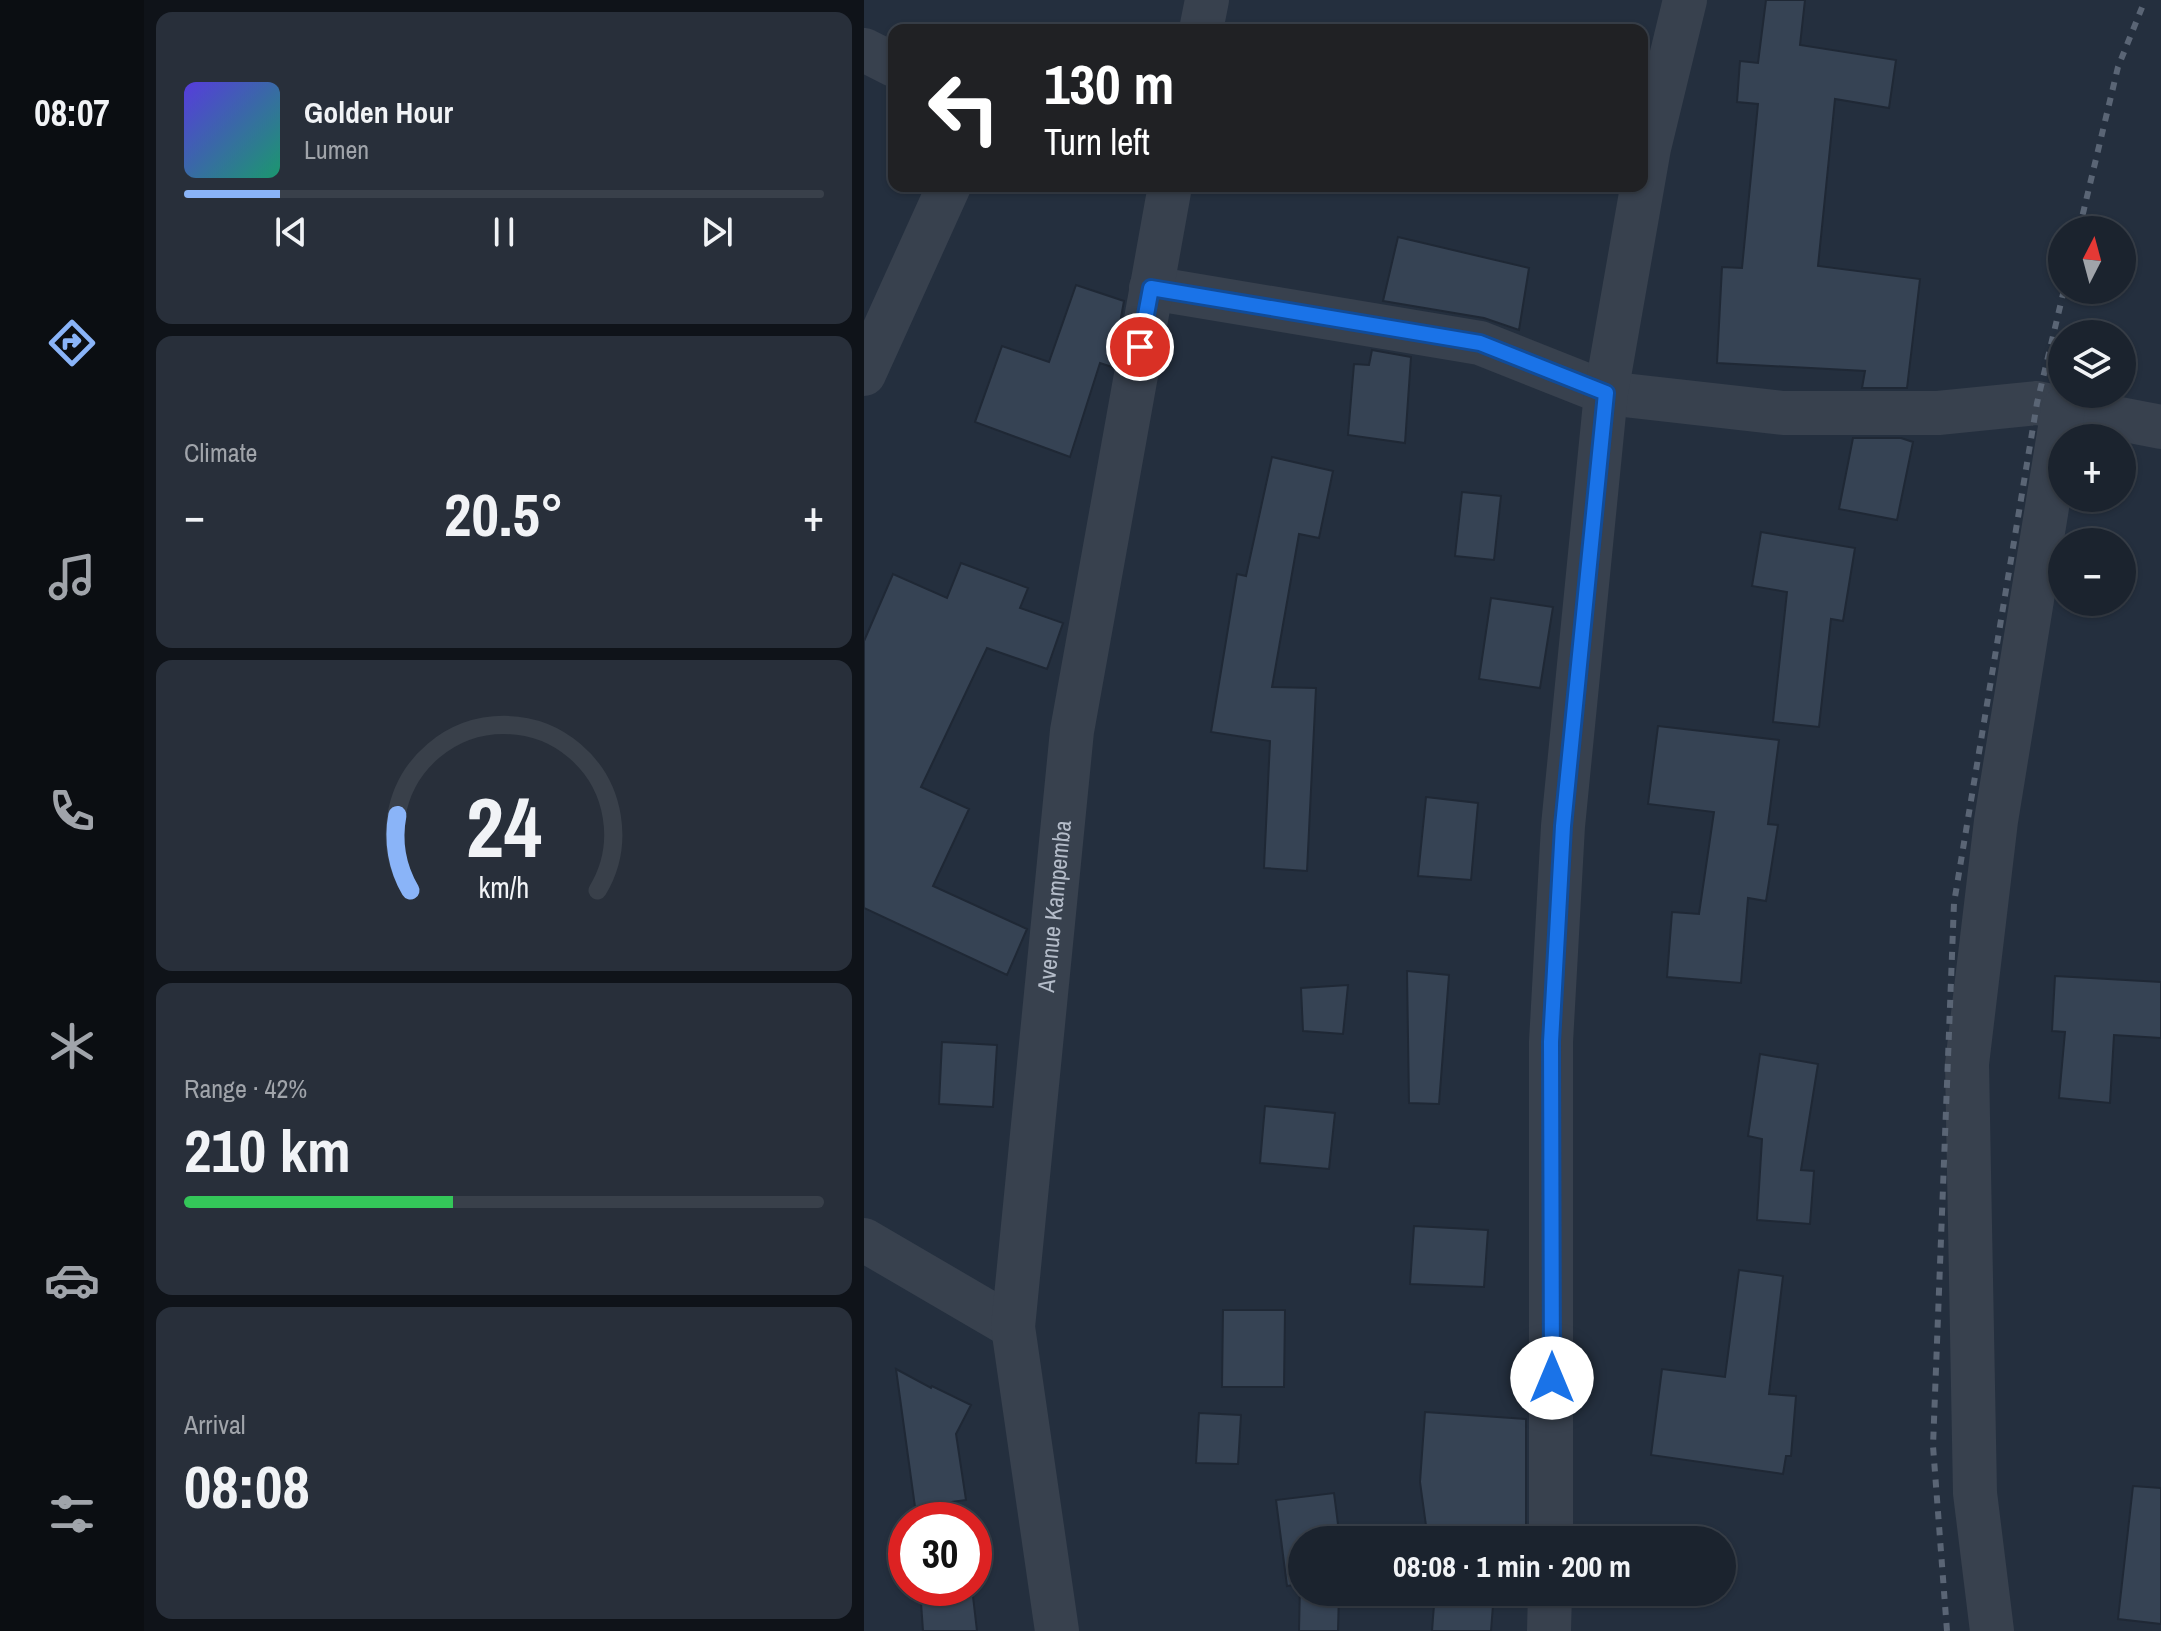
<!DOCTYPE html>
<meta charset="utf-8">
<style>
body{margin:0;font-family:"Archivo Narrow",sans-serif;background:#282f3a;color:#f1f3f6;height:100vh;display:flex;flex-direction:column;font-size:30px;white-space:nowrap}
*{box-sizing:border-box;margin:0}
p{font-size:26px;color:#a0a4aa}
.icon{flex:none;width:44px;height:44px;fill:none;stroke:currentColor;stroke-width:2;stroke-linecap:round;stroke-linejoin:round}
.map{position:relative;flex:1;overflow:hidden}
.drawer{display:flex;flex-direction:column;gap:12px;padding:12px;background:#0f1319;width:720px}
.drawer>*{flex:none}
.guide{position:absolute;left:24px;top:24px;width:760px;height:168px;border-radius:16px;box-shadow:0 2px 6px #0004,0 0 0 2px #39404a;background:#202124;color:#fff;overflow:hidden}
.needle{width:52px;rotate:6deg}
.controls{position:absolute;left:1184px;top:216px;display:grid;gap:16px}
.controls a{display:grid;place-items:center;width:88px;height:88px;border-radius:50%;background:#1b232e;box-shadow:0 2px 6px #0004,0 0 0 2px #39404a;font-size:40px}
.speed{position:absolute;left:24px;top:1502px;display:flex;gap:16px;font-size:40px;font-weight:700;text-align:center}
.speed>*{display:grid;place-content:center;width:104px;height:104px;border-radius:50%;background:#1b232e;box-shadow:0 2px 6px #0004,0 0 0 2px #39404a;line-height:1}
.speed .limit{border:12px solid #d22;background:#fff;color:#111}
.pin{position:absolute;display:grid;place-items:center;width:68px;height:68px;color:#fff;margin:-34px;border:4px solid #fff;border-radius:50%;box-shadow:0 2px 8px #0007}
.me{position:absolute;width:88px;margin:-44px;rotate:0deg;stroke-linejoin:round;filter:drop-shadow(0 0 6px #0008)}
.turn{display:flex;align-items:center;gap:28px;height:168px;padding:0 24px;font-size:36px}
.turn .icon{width:104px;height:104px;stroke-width:2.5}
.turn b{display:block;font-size:56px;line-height:68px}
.big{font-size:60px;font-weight:800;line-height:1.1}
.drawer .tile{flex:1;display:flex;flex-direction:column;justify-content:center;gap:12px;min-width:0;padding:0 28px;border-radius:16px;background:#282f3a}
.drawer .dial{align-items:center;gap:0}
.dial svg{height:208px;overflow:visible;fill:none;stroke:#39404a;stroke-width:7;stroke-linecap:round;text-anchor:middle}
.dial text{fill:#f1f3f6;stroke:none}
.song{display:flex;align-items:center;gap:24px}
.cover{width:96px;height:96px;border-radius:12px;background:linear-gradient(135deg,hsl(250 70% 55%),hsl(160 70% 35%))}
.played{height:8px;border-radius:4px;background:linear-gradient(90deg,#8ab4f8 15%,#39404a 15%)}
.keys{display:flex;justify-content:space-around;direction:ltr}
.heat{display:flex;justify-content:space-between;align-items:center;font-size:44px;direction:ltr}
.charge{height:12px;border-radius:6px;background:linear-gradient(90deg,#34c759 42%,#39404a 0)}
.trip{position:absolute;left:424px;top:1526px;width:448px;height:80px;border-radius:40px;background:#1b232e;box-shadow:0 2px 6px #0004,0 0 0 2px #39404a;font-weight:800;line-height:80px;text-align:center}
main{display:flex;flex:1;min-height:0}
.tab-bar{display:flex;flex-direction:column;width:144px;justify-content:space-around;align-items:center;background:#0b0e12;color:#a0a4aa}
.tab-bar .icon{width:56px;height:56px}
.tab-bar .current{color:#8ab4f8}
.tab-bar b{font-size:36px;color:#f1f3f6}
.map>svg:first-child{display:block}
.building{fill:#364354;stroke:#1f2835;stroke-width:2}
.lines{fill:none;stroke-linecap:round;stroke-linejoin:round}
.minor{stroke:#38414e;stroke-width:44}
.rail{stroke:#5a6575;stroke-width:6;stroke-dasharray:8 8;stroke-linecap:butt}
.route-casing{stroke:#114b97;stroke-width:20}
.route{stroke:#1a73e8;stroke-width:14}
.labels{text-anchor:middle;stroke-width:8;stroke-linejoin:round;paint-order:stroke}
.street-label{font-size:24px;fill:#b4bcc9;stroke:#1d2633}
</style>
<main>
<nav class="tab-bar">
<b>08:07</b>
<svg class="icon current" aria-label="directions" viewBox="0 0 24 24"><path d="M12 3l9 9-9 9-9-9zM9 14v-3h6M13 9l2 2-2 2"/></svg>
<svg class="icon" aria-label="music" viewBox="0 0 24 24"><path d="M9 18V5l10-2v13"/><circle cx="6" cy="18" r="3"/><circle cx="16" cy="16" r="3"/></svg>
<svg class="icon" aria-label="phone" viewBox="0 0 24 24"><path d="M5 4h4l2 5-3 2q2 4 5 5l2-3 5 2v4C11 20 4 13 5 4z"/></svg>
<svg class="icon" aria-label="climate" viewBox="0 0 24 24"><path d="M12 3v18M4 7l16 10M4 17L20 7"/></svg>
<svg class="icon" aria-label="car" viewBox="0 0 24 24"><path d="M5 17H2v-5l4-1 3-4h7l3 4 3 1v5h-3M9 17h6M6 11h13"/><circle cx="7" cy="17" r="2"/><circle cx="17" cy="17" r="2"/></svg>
<svg class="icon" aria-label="filters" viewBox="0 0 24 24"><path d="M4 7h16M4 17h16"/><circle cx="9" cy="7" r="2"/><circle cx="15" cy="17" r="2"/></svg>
</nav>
<section class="drawer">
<div class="tile">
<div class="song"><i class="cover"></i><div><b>Golden Hour</b><p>Lumen</p></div></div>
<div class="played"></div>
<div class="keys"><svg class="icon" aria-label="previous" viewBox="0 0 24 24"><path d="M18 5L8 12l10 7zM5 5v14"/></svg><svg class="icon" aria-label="pause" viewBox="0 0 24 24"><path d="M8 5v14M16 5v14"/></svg><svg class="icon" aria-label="next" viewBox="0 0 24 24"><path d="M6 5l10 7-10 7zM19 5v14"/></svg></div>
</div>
<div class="tile"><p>Climate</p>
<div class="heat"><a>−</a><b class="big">20.5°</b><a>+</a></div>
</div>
<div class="tile dial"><svg viewBox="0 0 100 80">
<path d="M14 69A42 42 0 1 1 86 69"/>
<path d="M14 69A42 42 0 0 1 9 40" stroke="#8ab4f8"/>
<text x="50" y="56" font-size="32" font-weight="700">24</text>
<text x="50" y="72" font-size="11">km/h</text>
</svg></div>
<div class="tile"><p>Range · 42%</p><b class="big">210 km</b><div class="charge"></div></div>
<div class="tile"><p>Arrival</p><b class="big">08:08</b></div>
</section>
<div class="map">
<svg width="1297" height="1631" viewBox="0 0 1297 1631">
<rect width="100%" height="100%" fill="#242f3e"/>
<!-- building -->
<path class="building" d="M 902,0 L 941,0 L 936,45 L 1032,60 L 1025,108 L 971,99 L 954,266 L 1056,279 L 1043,388 L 998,388 L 1001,371 L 853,363 L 858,267 L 878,268 L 894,104 L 873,102 L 876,61 L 894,63 Z
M 534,237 L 665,268 L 655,330 L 620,318 L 519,301 Z
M 212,285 L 260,301 L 248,367 L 236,363 L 206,457 L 111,422 L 138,346 L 185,362 Z
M 508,350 L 547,357 L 541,443 L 484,435 L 490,364 L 505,365 Z
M 989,438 L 1037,438 L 1049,442 L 1033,520 L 975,509 Z
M 408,457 L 469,471 L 455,538 L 435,534 L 408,687 L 452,688 L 443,871 L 400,868 L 406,741 L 347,732 L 373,574 L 382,576 Z
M 598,492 L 637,496 L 630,560 L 591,556 Z
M 897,532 L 991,548 L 979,621 L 967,619 L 955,727 L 909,722 L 923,592 L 888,586 Z
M 97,563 L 164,588 L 156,608 L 199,623 L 183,669 L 123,648 L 57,787 L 105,809 L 69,886 L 163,929 L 143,975 L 0,908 L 0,641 L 29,574 L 83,598 Z
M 627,598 L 689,607 L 676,688 L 615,679 Z
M 794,726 L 915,740 L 904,824 L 914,825 L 902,901 L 884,898 L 877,983 L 803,977 L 808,912 L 835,914 L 850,812 L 784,804 Z
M 562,797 L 614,803 L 607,880 L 554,876 Z
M 543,971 L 585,975 L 575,1104 L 545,1103 Z
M 1191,976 L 1297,982 L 1297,1038 L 1250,1035 L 1246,1103 L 1195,1098 L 1201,1032 L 1188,1031 Z
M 484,985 L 479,1034 L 439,1031 L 437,988 Z
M 78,1042 L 133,1045 L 129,1107 L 75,1104 Z
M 896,1054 L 954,1064 L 937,1170 L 950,1171 L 946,1224 L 893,1220 L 898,1139 L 884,1136 Z
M 401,1106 L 471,1113 L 465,1169 L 396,1163 Z
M 550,1226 L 624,1230 L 620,1287 L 546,1284 Z
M 875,1270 L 919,1276 L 905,1394 L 932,1396 L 927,1456 L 922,1456 L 919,1474 L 787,1455 L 798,1369 L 861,1377 Z
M 359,1310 L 421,1310 L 420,1387 L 358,1387 Z
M 32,1369 L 67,1388 L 68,1386 L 107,1405 L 92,1434 L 102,1500 L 51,1507 Z
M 561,1412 L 662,1419 L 662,1540 L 564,1540 L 556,1482 Z
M 335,1413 L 377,1415 L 374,1464 L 332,1463 Z
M 1269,1486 L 1297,1488 L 1297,1624 L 1254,1619 Z
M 470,1493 L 476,1540 L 438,1540 L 438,1592 L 475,1592 L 474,1631 L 435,1631 L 436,1584 L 423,1586 L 412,1500 Z
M 56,1588 L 108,1588 L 113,1631 L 59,1631 Z
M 571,1592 L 630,1592 L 627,1631 L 568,1631 Z"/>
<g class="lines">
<!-- minor -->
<g class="minor">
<path d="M 337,30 L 343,0"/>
<path d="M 0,50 L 30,65"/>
<path d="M 287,288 L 616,343 L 742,393 L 919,413 L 1074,413 L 1173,403 L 1297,427"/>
<path d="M 0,374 L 85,186"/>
<path d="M 0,1240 L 149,1327"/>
<path d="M 687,1540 L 687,1042 L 699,826 L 742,393 L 785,148 L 821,0"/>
<path id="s1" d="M 193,1631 L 149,1327 L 208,731 L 306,186"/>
<path d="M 685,1631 L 686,1592"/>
<path d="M 1128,1631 L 1111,1493 L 1103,1064 L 1132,821 L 1199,409"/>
</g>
<!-- rail -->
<path class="rail" d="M 1215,230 L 1254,67 L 1281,0
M 1083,1631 L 1069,1446 L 1090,903 L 1173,403 L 1200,290"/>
</g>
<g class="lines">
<defs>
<path id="route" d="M 276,347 L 287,288 L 616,343 L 742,393 L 699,826 L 687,1042 L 688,1378"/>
</defs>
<!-- route casing -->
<use href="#route" class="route-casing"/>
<!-- route -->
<use href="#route" class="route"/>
</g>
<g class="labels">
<!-- street labels -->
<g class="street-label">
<text dy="8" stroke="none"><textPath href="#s1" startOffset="730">Avenue Kampemba</textPath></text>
</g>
</g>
</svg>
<div class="controls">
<a><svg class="needle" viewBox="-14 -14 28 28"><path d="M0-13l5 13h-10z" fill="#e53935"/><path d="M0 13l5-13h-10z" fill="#a0a4aa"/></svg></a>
<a><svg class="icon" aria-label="layers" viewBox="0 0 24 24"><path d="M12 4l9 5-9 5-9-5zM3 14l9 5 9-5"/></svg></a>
<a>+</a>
<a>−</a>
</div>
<div class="speed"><div class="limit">30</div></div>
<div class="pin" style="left:276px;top:347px;background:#d93025"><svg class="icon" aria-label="arrive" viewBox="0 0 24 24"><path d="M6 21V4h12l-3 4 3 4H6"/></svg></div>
<svg class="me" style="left:688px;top:1378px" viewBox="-20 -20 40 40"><circle r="19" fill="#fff"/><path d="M0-13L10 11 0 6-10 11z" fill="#1a73e8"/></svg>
<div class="trip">08:08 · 1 min · 200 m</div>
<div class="guide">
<div class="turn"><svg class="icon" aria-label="left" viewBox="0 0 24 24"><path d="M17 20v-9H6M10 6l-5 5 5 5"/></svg><div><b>130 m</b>Turn left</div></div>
</div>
</div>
</main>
